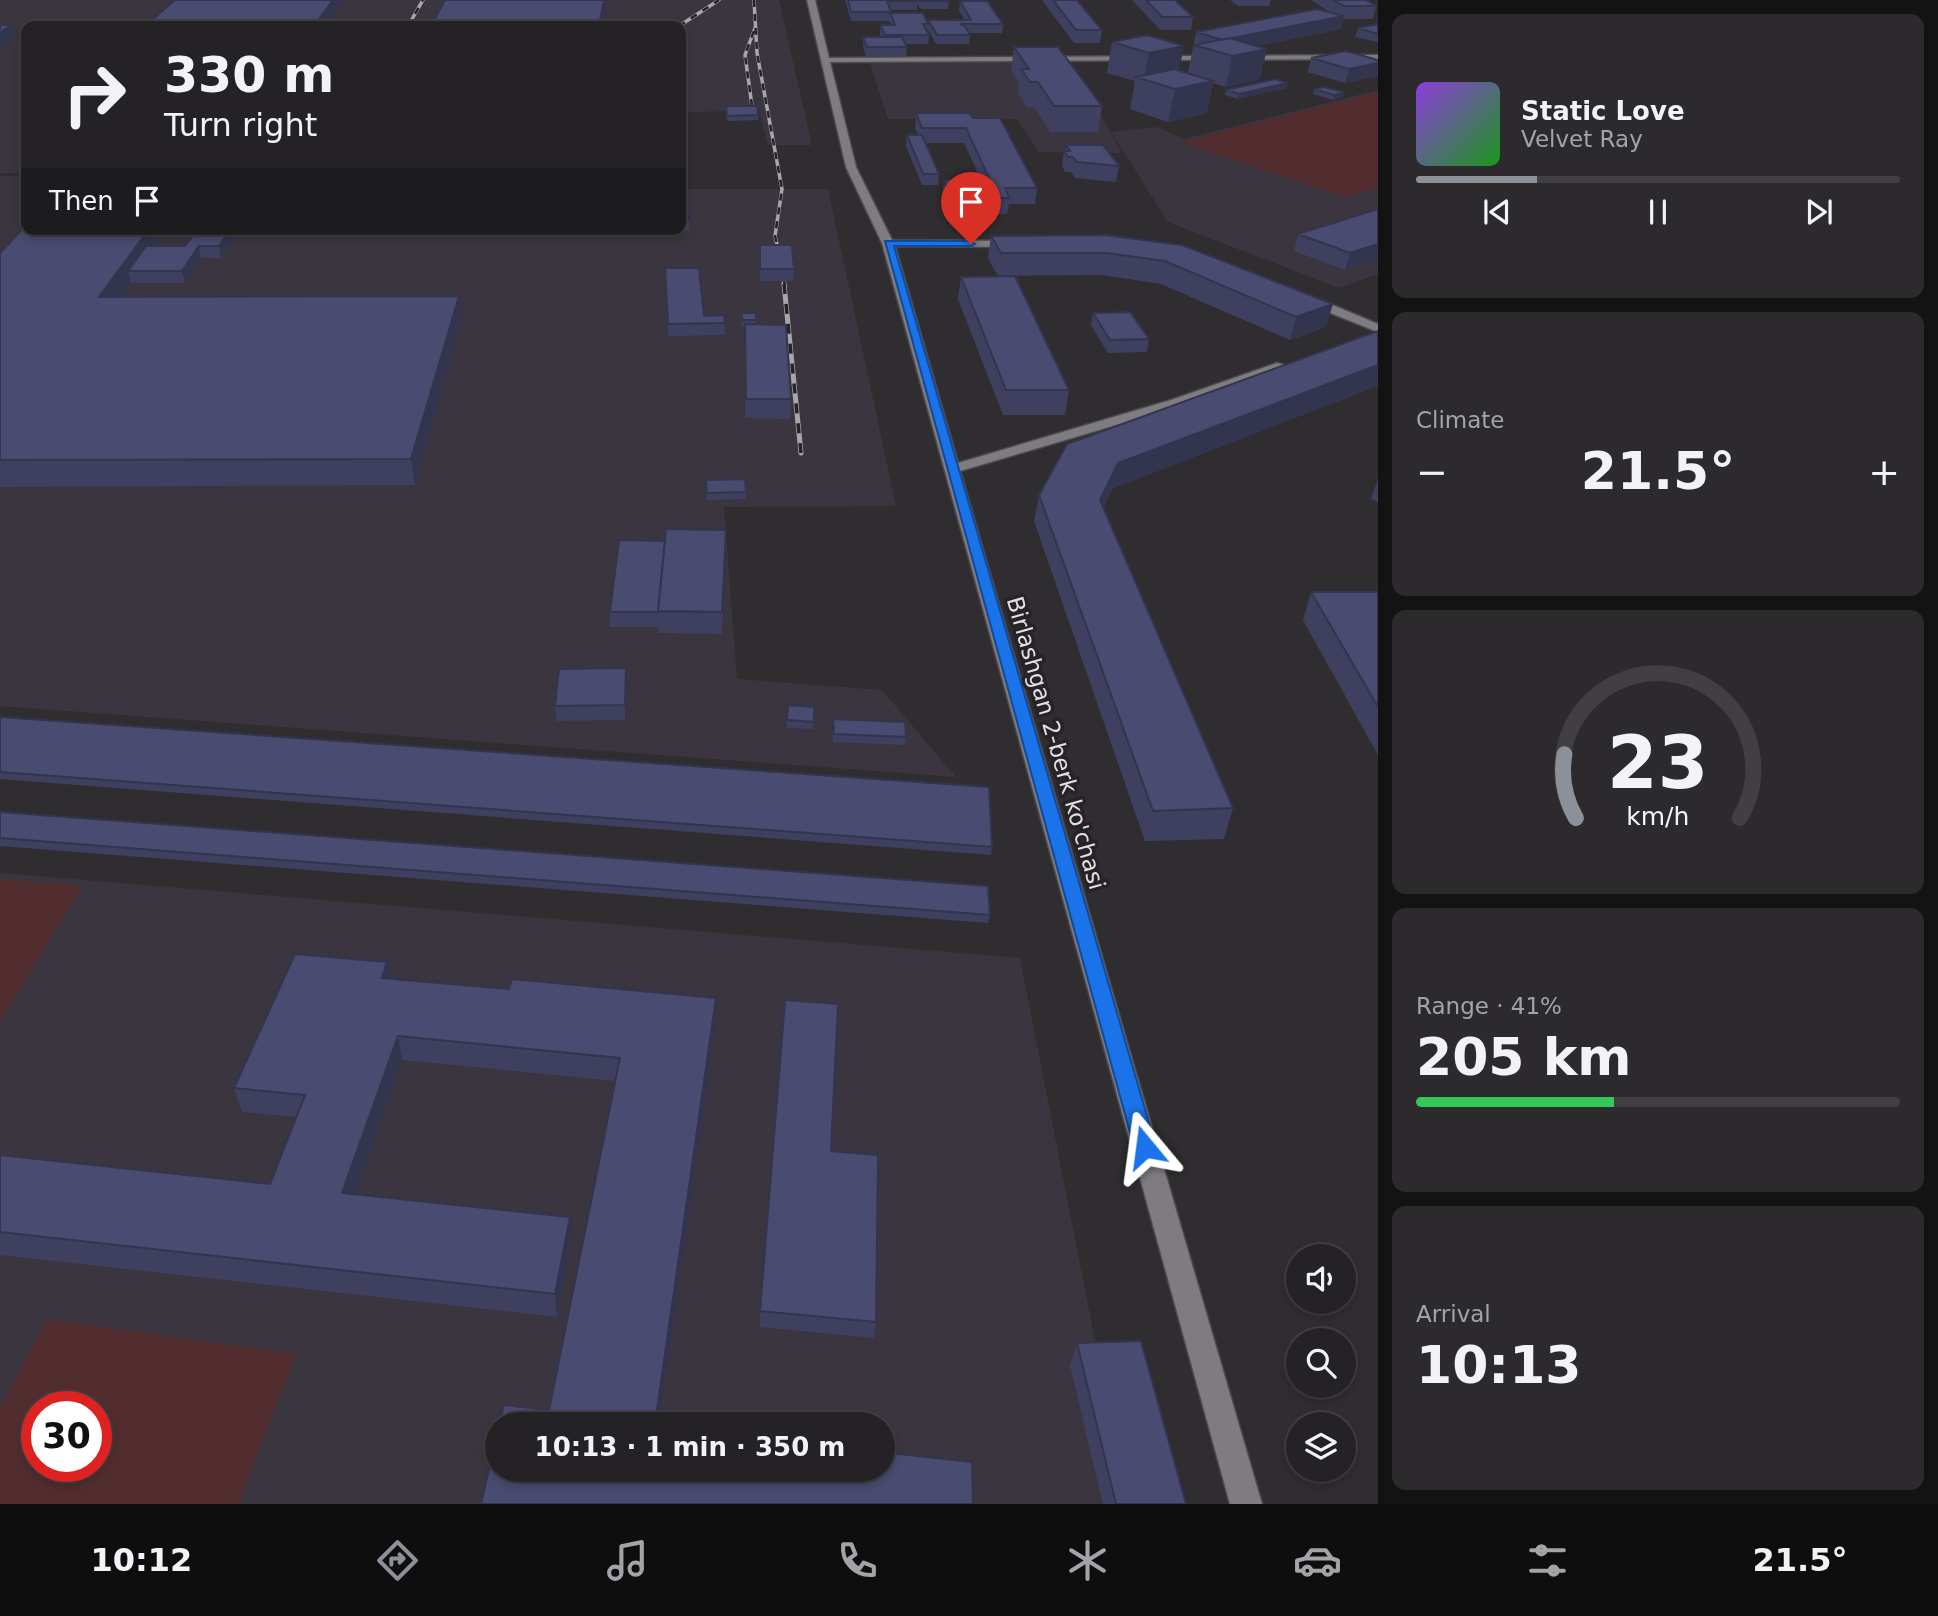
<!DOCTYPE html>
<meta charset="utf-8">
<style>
body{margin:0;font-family:"DejaVu Sans",sans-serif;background:#2c2a2d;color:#f1f3f6;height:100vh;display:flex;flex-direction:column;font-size:26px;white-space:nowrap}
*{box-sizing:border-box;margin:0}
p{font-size:23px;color:#a3a4a7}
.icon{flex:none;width:38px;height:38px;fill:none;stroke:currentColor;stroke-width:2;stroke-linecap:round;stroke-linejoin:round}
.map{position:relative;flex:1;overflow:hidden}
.panel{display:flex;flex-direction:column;gap:14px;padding:14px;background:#141314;width:560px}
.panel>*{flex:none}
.guide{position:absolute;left:21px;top:21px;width:665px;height:214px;border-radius:14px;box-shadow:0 4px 10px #0003,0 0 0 2px #413f42;background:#242225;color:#f1f3f6;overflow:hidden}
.fabs{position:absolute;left:1286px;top:1244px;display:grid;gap:14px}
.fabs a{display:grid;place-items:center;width:70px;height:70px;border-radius:50%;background:#242225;box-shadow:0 4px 10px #0003,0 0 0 2px #413f42;font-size:35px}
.speed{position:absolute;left:21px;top:1391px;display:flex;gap:14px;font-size:35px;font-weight:700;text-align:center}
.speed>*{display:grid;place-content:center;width:91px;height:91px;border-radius:50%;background:#242225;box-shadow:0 4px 10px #0003,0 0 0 2px #413f42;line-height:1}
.speed .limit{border:10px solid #d22;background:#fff;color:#111}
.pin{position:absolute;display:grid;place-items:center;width:60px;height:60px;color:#fff;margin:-72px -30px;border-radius:50% 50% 50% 0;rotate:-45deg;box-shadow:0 0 7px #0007}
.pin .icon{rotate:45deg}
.me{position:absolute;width:77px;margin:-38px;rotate:344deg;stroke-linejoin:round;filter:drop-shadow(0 0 5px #0008)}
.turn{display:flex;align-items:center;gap:24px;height:147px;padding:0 28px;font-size:32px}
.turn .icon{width:91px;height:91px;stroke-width:2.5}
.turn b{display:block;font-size:49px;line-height:60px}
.then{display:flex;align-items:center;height:66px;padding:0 28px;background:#0003;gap:14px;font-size:26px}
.big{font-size:52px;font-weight:600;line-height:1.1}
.panel .card{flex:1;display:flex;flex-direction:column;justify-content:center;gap:10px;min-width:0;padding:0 24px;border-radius:14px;background:#2c2a2d}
.panel .dial{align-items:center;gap:0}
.dial svg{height:182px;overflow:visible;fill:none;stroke:#413f42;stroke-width:7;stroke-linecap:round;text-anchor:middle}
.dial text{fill:#f1f3f6;stroke:none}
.song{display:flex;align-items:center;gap:21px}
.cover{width:84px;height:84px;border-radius:10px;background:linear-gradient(135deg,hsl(270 70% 55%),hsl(120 70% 35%))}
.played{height:7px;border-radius:4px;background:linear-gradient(90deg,#8c9099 25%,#413f42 25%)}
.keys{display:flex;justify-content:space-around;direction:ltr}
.heat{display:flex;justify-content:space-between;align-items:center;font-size:38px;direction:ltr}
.charge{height:10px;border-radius:5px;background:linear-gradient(90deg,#34c759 41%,#413f42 0)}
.trip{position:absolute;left:485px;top:1412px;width:410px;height:70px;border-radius:35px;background:#242225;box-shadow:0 4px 10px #0003,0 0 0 2px #413f42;font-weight:600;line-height:70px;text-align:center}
.tab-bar{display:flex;height:112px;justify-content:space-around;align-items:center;background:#0e0e0f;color:#a3a4a7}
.tab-bar .icon{width:49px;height:49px}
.tab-bar .selected{color:#8c9099}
.tab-bar b{font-size:32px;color:#f1f3f6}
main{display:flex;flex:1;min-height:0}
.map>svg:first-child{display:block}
.built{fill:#3b353f;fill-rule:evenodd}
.green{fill:#522d2f;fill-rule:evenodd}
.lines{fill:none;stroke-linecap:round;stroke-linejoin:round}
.minor-casing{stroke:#4d4a4e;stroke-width:3}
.minor{fill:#7f7c81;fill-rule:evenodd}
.rail-far1-casing{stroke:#a8a6a9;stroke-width:3.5}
.rail-casing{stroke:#a8a6a9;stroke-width:5}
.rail-far1{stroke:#262327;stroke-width:2.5;stroke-dasharray:7;stroke-linecap:butt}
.rail{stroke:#262327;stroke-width:3.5;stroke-dasharray:10;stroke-linecap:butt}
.wall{fill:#3f4060}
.shaded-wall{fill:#33344e}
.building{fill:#494b70;stroke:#33344e;stroke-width:2}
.route{fill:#1a73e8;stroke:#114b97;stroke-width:2}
.labels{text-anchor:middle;stroke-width:7;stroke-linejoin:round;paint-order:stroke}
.street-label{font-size:23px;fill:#e2e0e3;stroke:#262327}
</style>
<main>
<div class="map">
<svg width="1378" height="1504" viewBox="0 0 1378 1504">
<rect width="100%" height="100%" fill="#302d31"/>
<!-- built -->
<path class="built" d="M 0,0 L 779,0 L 812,145 L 768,145 L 759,111 L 681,112 L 681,26 L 26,26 L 26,173 L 0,173 Z
M 1071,62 L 1122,153 L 1039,152 L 1017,119 L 888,119 L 870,63 Z
M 1378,90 L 1378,274 L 1339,288 L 1168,222 L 1111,132 L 1157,127 L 1184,139 Z
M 0,176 L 26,176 L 26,229 L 681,229 L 681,189 L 828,189 L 896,506 L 724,507 L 737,679 L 882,690 L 956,777 L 0,706 Z
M 0,873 L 1020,958 L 1127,1504 L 0,1504 ZM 37,1407 L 96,1407 L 96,1466 L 37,1466 ZM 497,1424 L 882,1424 L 882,1470 L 497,1470 Z"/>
<!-- green -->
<path class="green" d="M 1373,93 L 1378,94 L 1378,187 L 1346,197 L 1181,142 Z
M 0,879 L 83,886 L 0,1021 Z
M 47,1319 L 296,1354 L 238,1504 L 0,1504 L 0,1408 ZM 37,1407 L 96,1407 L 96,1466 L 37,1466 Z"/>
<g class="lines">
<defs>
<path id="minor" d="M 807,0 L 815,0 L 829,58 L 1378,55 L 1378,59 L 830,62 L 856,167 L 892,240 L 1017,241 L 1023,244 L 1017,247 L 895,246 L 958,463 L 1171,400 L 1277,363 L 1289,366 L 1181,406 L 960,471 L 1262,1504 L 1230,1504 L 882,243 L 846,167 Z
M 1303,296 L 1311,296 L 1378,324 L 1378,332 L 1303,302 Z"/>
</defs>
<!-- minor casing -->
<use href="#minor" class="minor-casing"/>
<!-- minor -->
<use href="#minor" class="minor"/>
<defs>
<path id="rail-far1" d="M 754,0 L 757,53 L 782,189 L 775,236 L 780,257
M 408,26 L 423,0
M 679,26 L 719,0
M 752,106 L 745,55 L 755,28
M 784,281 L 785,286"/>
<path id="rail" d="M 784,284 L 801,453"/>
</defs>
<!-- rail-far1 casing -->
<use href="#rail-far1" class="rail-far1-casing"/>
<!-- rail casing -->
<use href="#rail" class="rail-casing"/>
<!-- rail-far1 -->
<use href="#rail-far1" class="rail-far1"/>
<!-- rail -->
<use href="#rail" class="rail"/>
</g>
<!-- wall -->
<path class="wall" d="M 845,0 L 949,0 L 948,9 L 921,9 L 917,4 L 917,10 L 890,10 L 891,13 L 928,23 L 928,20 L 965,20 L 959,10 L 960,1 L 1003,24 L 1002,33 L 969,33 L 970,35 L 969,44 L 936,44 L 928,29 L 929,35 L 928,44 L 905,44 L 907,47 L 906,56 L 866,57 L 863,46 L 863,37 L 881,37 L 880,34 L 880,25 L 891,25 L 889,21 L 851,21 Z
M 1042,0 L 1077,0 L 1102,30 L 1100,43 L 1074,43 Z
M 1132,0 L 1175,0 L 1193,17 L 1191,30 L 1160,30 Z
M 1230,0 L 1271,0 L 1269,6 L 1238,6 Z
M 1311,0 L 1366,0 L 1376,6 L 1373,19 L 1343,19 L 1341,29 L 1256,46 L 1260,79 L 1226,87 L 1213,83 L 1207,113 L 1168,122 L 1130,109 L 1135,81 L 1107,73 L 1112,42 L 1147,35 L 1179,71 L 1188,73 L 1196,32 L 1331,13 Z
M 1378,24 L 1378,42 L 1355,37 L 1358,28 Z
M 1014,47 L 1102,106 L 1098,132 L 1050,132 L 1034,107 L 1026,107 L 1018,93 L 1019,83 L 1011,71 Z
M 1311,58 L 1378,60 L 1378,76 L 1345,83 L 1308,72 Z
M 1287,88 L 1238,99 L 1225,95 L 1226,90 Z
M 1314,89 L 1343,97 L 1333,100 L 1313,94 Z
M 726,106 L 758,115 L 758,120 L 727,121 Z
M 916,113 L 973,118 L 1037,188 L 1035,204 L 1009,204 L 1007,214 L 949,214 L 942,196 L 944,180 L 981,180 L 964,143 L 926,143 L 939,174 L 938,185 L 922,185 L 906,146 L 907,135 L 918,135 L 915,128 Z
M 1066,145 L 1119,166 L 1116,182 L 1075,178 L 1071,172 L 1065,172 L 1062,166 L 1064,151 L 1066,151 Z
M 681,193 L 689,220 L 689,231 L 666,231 L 666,229 L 681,229 Z
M 1378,209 L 1345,270 L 1294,251 L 1298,234 Z
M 230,229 L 232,241 L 221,258 L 201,258 L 185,283 L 131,283 L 121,297 L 459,296 L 462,319 L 415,485 L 0,487 L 0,253 L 158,246 L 185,246 Z
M 630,229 L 659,229 L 659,231 L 630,231 Z
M 1105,235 L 1326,327 L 1290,340 L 1161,284 L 1102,275 L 998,276 L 988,258 L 991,236 Z
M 760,245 L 794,269 L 793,281 L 760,281 Z
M 665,268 L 704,316 L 725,323 L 725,335 L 668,336 Z
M 961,277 L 1069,390 L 1065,415 L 1003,415 L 958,299 Z
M 742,313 L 756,313 L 756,324 L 791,399 L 790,419 L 745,418 L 745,326 L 742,326 Z
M 1093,313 L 1149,339 L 1147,352 L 1108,353 L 1091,325 Z
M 1378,479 L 1378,502 L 1371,499 Z
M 706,480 L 746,492 L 746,499 L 707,500 Z
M 1112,489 L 1104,507 L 1233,808 L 1224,839 L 1145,841 L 1034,521 L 1039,495 Z
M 726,530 L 722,634 L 658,633 L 658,627 L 610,627 L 610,612 L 665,541 Z
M 1311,592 L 1378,592 L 1378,755 L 1303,620 Z
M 626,668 L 625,720 L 556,721 L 555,706 Z
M 788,705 L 814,707 L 813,729 L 786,728 Z
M 0,717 L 992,847 L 991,855 L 0,779 Z
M 833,719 L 906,737 L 905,745 L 833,742 Z
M 0,812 L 990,915 L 988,923 L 0,846 Z
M 387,962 L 390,979 L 716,1022 L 549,1410 L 616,1081 L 402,1060 L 356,1194 L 572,1240 L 557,1317 L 0,1255 L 0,1155 L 270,1184 L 296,1117 L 242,1112 L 234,1088 Z
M 831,1151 L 876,1322 L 874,1338 L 760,1327 L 760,1311 Z
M 1077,1343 L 1186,1504 L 1103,1504 L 1070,1366 Z"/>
<!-- shaded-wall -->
<path class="shaded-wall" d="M 333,0 L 344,0 L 325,26 L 314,26 Z
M 604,0 L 607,0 L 602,26 L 599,26 Z
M 1344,16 L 1341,29 L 1220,53 L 1223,40 Z
M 11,25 L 15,38 L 0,49 L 0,33 Z
M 1184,46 L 1178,76 L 1144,79 L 1149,53 Z
M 1267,49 L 1260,79 L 1226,87 L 1232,56 Z
M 1378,63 L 1378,76 L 1345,83 L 1349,69 Z
M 1213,81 L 1207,113 L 1168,122 L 1175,89 Z
M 1288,83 L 1287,88 L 1238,99 L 1239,94 Z
M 1344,92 L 1343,97 L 1333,100 L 1334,95 Z
M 149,229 L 154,229 L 158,246 L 128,271 L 131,283 L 105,320 L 99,297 Z
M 230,229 L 232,241 L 221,258 L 219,246 Z
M 1378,244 L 1378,259 L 1345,270 L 1350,253 Z
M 199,246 L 201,258 L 185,283 L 182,271 Z
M 459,296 L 462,319 L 415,485 L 411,459 Z
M 1333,304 L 1326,327 L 1290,340 L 1296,317 Z
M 1378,365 L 1378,386 L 1112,489 L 1095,526 L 1100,500 L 1118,463 Z
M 626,668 L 627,684 L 625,720 L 625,705 Z
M 387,962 L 392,986 L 382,978 Z
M 716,998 L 716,1022 L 659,1424 L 655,1424 Z
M 398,1036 L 402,1060 L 348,1217 L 342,1193 Z
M 570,1217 L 572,1240 L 557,1317 L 555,1294 Z"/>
<!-- building -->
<path class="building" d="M 175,0 L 333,0 L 314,26 L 145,26 Z
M 445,0 L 604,0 L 599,26 L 431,26 Z
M 848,0 L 917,0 L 918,1 L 887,1 L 891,12 L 851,12 Z
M 921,0 L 949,0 L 949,1 L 922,1 Z
M 1053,0 L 1077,0 L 1102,30 L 1076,30 Z
M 1146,0 L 1175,0 L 1193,17 L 1162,17 Z
M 1333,0 L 1366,0 L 1376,6 L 1344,6 Z
M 960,1 L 987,1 L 1003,24 L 960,24 L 965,26 L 970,35 L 937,35 L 928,20 L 971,20 Z
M 1317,9 L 1344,16 L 1222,40 L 1196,32 Z
M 890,13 L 923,13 L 928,24 L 923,24 L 929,35 L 885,35 L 880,25 L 895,25 Z
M 1378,24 L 1378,34 L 1358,28 Z
M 0,25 L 11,25 L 0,33 Z
M 1147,35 L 1184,46 L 1149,53 L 1112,42 Z
M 863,37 L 902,37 L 907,47 L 867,47 Z
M 1229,38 L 1267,49 L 1232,56 L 1194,45 Z
M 1014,47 L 1058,47 L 1102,106 L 1054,106 L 1038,82 L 1030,82 L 1021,69 L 1029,69 Z
M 1346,51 L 1378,60 L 1378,63 L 1349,69 L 1311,58 Z
M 1174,69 L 1213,81 L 1175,89 L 1136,77 Z
M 1275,79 L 1288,83 L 1239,94 L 1226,90 Z
M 1324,87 L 1344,92 L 1334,95 L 1314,89 Z
M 726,106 L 757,106 L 758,115 L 727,116 Z
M 916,113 L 970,113 L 973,118 L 1000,118 L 1037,188 L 1005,188 L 1009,198 L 951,198 L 944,180 L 990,180 L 966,128 L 922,128 Z
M 907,135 L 922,135 L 939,174 L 923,174 Z
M 1066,145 L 1103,145 L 1119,166 L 1077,162 L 1073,157 L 1068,157 L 1064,151 L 1070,151 Z
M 681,193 L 687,193 L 689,220 L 681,220 Z
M 1378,209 L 1378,244 L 1350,253 L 1298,234 Z
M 26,225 L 26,229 L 149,229 L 99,297 L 459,296 L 411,459 L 0,460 L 0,253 Z
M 230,229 L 219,246 L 199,246 L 182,271 L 128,271 L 146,246 L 185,246 L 197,230 Z
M 1105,235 L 1182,245 L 1333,304 L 1296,317 L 1165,261 L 1106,253 L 1001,253 L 991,236 Z
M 760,245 L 792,245 L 794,269 L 760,269 Z
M 665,268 L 699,268 L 704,316 L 724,315 L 725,323 L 668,324 Z
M 1015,276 L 1069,390 L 1006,390 L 961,277 Z
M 1130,312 L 1149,339 L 1110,340 L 1093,313 Z
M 742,313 L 756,313 L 756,320 L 742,320 Z
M 745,324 L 786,325 L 791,399 L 746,399 Z
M 1378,331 L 1378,365 L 1118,463 L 1100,500 L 1233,808 L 1153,811 L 1039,495 L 1067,444 Z
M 745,479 L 746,492 L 707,493 L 706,480 Z
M 666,529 L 726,530 L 722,612 L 658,611 Z
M 619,540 L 665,541 L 658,612 L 610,612 Z
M 1311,592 L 1378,592 L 1378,707 Z
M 626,668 L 625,705 L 555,706 L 559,669 Z
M 788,705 L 814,707 L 814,722 L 787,720 Z
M 0,717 L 989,787 L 992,847 L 0,772 Z
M 833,719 L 905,722 L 906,737 L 834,734 Z
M 0,812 L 988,886 L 990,915 L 0,838 Z
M 295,954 L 387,962 L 382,978 L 509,989 L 512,979 L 716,998 L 655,1424 L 499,1424 L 504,1405 L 549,1410 L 620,1058 L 398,1036 L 342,1193 L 570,1217 L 555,1294 L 0,1232 L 0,1155 L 270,1184 L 305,1095 L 234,1088 Z
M 785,1000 L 838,1004 L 831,1151 L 878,1155 L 876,1322 L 760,1311 Z
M 1141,1341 L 1186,1504 L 1116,1504 L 1077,1343 Z
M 497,1434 L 497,1470 L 882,1470 L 882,1452 L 972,1462 L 973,1504 L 481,1504 Z"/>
<!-- route -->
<path class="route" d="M 885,241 L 971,241 L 975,244 L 971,246 L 894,246 L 1156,1147 L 1152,1153 L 1145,1156 L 1138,1153 L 1134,1147 Z"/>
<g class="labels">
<!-- street labels -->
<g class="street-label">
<text transform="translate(1056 743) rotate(74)" y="8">Birlashgan 2-berk ko'chasi</text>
</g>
</g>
</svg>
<div class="fabs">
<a><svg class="icon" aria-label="sound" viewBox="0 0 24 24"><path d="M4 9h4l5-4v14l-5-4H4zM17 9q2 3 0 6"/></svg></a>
<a><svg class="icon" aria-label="search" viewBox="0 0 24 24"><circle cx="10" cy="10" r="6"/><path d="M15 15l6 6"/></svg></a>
<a><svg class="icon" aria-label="layers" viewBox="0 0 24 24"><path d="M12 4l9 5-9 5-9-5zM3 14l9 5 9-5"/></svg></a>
</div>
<div class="speed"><div class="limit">30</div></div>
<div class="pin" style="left:971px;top:244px;background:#d93025"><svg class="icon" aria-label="arrive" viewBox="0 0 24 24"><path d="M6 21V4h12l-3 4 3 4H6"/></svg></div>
<svg class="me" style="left:1145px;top:1147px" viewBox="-20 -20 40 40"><path d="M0-17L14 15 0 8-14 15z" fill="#1a73e8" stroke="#fff" stroke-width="4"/></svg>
<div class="trip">10:13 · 1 min · 350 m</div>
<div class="guide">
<div class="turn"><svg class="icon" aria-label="right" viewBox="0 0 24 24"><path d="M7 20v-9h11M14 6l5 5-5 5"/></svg><div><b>330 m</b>Turn right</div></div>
<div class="then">Then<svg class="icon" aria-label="arrive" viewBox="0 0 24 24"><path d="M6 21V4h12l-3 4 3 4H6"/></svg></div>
</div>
</div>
<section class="panel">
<div class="card">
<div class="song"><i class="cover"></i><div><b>Static Love</b><p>Velvet Ray</p></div></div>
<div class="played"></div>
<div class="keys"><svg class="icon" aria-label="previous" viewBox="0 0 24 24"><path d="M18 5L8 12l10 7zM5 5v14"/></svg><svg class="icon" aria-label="pause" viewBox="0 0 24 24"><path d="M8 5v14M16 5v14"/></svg><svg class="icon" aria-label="next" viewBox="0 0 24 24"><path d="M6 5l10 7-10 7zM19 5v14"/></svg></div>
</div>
<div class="card"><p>Climate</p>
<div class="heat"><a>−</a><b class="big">21.5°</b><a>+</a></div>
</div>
<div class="card dial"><svg viewBox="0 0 100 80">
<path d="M14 69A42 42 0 1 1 86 69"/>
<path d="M14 69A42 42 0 0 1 9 41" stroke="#8c9099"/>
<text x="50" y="56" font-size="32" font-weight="700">23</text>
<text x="50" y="72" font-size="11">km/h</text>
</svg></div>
<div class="card"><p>Range · 41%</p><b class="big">205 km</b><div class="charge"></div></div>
<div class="card"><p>Arrival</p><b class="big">10:13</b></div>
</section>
</main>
<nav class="tab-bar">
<b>10:12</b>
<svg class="icon selected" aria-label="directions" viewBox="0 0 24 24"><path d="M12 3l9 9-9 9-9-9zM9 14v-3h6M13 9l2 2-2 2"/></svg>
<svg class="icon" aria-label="music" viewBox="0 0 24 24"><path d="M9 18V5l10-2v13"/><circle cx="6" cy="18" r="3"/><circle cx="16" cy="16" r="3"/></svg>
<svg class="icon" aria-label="phone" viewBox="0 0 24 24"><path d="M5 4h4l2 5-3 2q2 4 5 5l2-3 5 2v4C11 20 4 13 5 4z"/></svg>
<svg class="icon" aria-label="climate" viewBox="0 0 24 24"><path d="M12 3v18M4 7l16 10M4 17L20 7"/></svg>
<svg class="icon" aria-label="car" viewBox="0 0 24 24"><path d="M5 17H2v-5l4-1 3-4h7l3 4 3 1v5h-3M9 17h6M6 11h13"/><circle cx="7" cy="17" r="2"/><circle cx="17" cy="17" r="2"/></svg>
<svg class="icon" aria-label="filters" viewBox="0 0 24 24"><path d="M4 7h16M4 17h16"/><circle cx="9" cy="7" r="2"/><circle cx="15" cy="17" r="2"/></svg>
<b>21.5°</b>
</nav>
